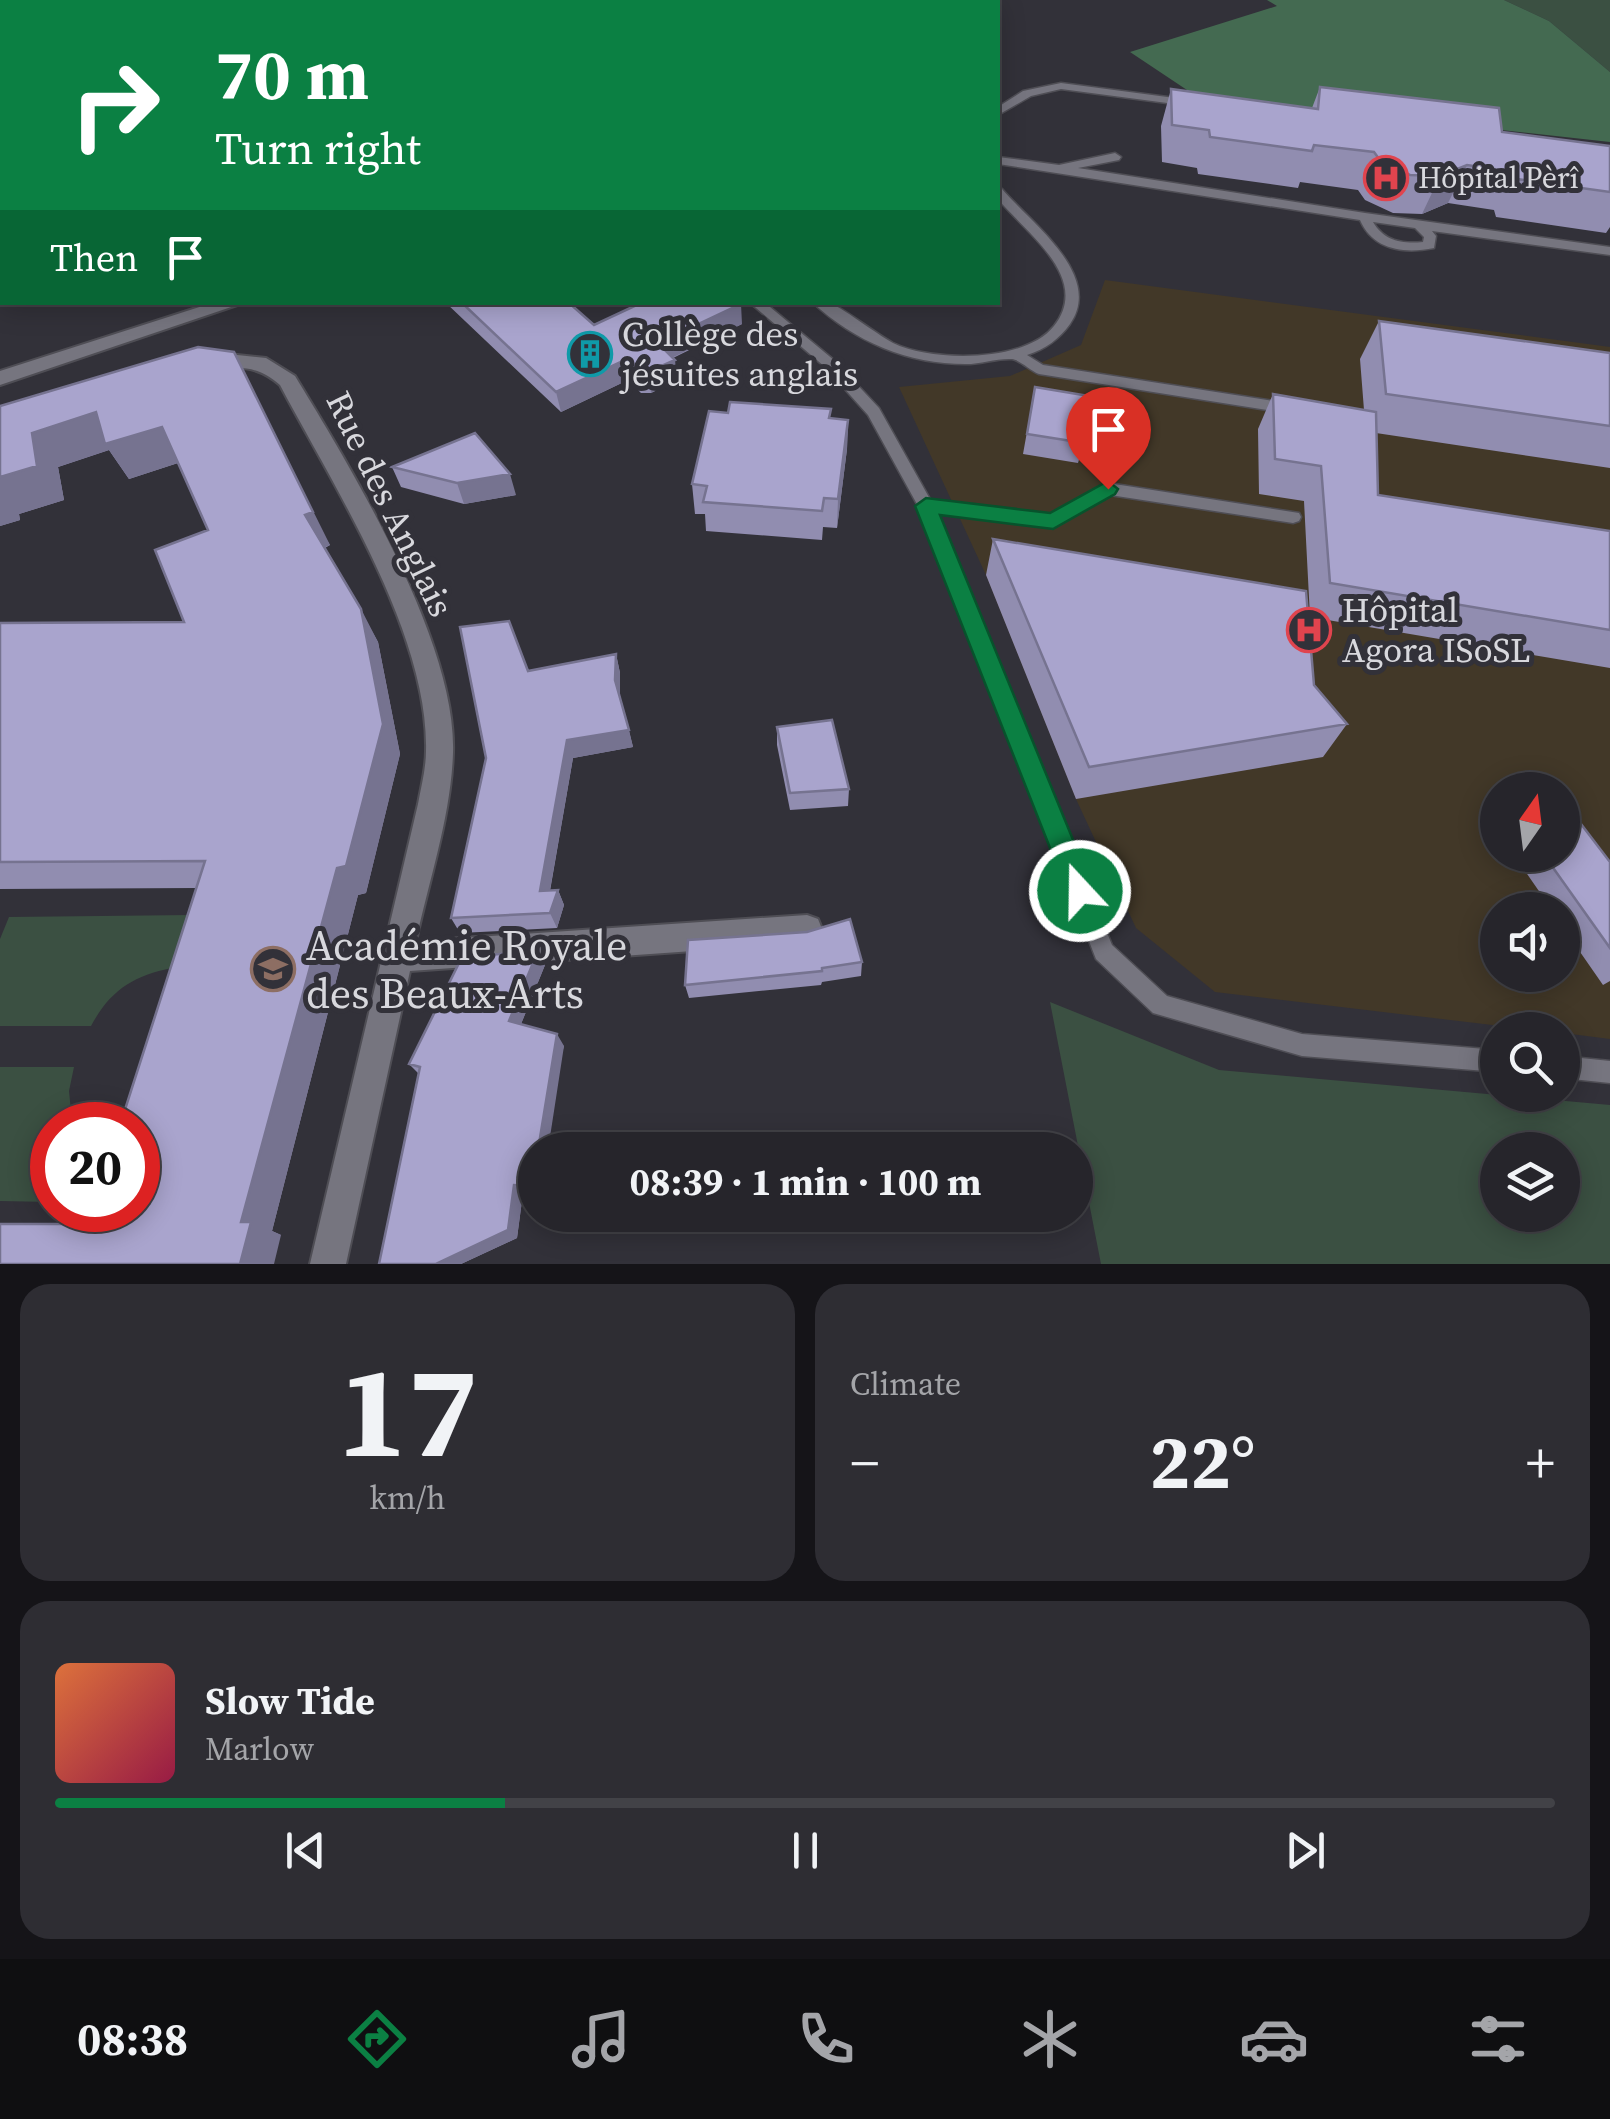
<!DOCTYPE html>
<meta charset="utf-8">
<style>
body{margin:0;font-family:"Source Serif 4",serif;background:#2e2d33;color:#f1f3f6;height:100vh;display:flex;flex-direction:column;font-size:38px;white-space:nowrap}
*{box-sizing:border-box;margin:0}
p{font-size:32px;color:#a4a5a9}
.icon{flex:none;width:55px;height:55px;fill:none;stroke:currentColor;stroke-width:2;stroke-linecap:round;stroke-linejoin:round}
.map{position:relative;height:1264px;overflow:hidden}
.side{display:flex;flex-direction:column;gap:20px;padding:20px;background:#151418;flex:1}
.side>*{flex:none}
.banner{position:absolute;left:0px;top:0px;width:1000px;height:305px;box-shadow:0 5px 25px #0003,0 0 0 2px #424247;background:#0b8043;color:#fff;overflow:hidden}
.needle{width:65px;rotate:14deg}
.controls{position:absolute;left:1480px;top:772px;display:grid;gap:20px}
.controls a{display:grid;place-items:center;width:100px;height:100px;border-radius:50%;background:#26252b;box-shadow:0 5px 25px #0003,0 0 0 2px #424247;font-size:50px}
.speed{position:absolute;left:30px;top:1102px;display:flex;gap:20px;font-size:50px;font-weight:700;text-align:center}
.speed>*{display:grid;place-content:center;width:130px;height:130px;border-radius:50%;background:#26252b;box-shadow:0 5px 25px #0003,0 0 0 2px #424247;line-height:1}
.speed .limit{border:15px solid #d22;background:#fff;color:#111}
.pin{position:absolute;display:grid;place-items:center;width:85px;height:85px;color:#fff;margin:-102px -42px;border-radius:50% 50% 50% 0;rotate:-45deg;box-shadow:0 0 10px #0007}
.pin .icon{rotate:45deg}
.me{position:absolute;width:110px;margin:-55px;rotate:339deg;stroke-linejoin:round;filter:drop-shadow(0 0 8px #0008)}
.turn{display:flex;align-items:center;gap:35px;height:210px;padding:0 50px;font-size:45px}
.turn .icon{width:130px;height:130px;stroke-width:2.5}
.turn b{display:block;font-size:70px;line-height:85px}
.then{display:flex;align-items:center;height:95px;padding:0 50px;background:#0003;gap:20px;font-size:38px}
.big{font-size:75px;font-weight:700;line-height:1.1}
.side .card{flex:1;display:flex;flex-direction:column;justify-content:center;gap:15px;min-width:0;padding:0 35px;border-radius:30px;background:#2e2d33}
.side .dial{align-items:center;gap:0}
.dial b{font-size:130px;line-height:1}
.song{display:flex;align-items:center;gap:30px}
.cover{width:120px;height:120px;border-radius:15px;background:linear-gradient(135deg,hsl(20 70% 55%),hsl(340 70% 35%))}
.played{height:10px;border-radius:5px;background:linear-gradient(90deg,#0b8043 30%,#424247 30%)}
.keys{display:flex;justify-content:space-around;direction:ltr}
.heat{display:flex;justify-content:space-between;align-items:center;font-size:55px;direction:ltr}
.side .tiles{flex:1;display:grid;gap:20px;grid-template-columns:1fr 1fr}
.card:last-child{grid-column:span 2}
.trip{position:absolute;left:518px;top:1132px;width:575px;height:100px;border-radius:50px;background:#26252b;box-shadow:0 5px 25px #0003,0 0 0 2px #424247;font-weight:700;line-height:100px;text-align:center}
.tabs{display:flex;height:160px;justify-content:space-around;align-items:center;background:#0f0f11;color:#a4a5a9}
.tabs .icon{width:70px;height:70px}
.tabs .selected{color:#0b8043}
.tabs b{font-size:45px;color:#f1f3f6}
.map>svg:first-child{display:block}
.medical{fill:#423828;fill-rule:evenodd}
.green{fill:#3b5042;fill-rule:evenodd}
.forest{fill:#446a51}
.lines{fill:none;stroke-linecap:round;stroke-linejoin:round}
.service-casing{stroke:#4f4e55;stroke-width:3}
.minor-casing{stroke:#4f4e55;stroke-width:4}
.tertiary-casing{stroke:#4f4e55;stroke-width:4}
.service{fill:#76757f;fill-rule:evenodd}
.minor{fill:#76757f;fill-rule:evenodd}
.tertiary{fill:#76757f;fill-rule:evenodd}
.wall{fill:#918db0}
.shaded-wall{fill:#767390}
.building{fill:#a9a4cd;stroke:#767390;stroke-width:2.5}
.route{fill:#0b8043;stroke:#07532c;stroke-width:2.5}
.labels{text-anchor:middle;stroke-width:10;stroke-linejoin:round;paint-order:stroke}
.far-poi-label{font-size:30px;fill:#d8d8dd;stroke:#323139;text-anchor:start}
.poi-label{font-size:35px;fill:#d8d8dd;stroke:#323139;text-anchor:start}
.street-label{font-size:35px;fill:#d8d8dd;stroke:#323139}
.near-poi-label{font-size:42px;fill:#d8d8dd;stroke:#323139;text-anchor:start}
</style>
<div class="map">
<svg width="1610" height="1264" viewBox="0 0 1610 1264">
<rect width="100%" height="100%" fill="#323139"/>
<!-- medical -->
<path class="medical" d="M 1105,280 L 1610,347 L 1610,1039 L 1563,1033 L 1562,1030 L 1534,1030 L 1215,992 L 1136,928 L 1076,799 L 986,575 L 899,387 L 1010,376 L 1081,345 ZM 1498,790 L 1562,790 L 1562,855 L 1498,855 ZM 1498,910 L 1562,910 L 1562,975 L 1498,975 Z"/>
<!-- green -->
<path class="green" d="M 1504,0 L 1610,0 L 1610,72 L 1549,21 Z
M 191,915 L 172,968 C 132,976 110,991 91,1026 L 0,1026 L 0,939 L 9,917 Z
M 1050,1002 L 1219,1070 L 1610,1105 L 1610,1264 L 1101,1264 ZM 1498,1150 L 1562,1150 L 1562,1215 L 1498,1215 Z
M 0,1067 L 74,1067 L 69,1091 L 71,1111 L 87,1122 L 110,1125 L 52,1125 L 52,1202 L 0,1201 Z"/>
<!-- forest -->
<path class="forest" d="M 1267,0 L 1504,0 L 1549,21 L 1610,72 L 1610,142 L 1196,96 L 1130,52 L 1277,6 Z"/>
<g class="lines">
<defs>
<path id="service" d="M 1061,83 L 1190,100 L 1196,103 L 1190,106 L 1061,89 L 1031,96 L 998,115 L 998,107 L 1023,91 Z
M 1115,153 L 1121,157 L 1119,160 L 1078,168 L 1365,213 L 1610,247 L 1610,255 L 1432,231 L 1436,236 L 1434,248 C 1404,254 1373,250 1360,220 L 998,164 L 998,157 L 1059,165 ZM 1373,222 L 1415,228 L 1424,237 L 1423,242 C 1402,244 1384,241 1373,222 Z
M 998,188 L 1002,189 C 1031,223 1104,275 1070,324 C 1059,339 1046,349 1027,355 L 1043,365 L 1293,404 L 1298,405 L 1298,413 L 1293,414 L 1039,374 C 1031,371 1020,360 1012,359 C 998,358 981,364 966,364 C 908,364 855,342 812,302 C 817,302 822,301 827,302 C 841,306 876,334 893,343 C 932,362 1025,363 1054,326 C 1092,278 1026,233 998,199 Z
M 749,302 L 764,302 L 835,361 L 879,408 L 931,501 L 1051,515 L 1108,483 L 1299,513 L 1301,517 L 1299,521 L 1293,523 L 1110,495 L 1053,527 L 937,513 L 1112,945 L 1167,996 L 1302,1034 L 1498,1050 L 1498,1072 L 1302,1056 L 1153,1013 L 1096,959 L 918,506 L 868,415 L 825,367 Z
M 1562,1056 L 1610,1061 L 1610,1083 L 1562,1078 Z"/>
<path id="minor" d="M 2,273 L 2,285 L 0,286 L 0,274 Z
M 228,354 L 266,358 L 295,376 C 353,471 457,643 453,753 C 451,816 429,880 416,941 L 807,915 L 818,919 L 822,929 L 818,939 L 807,943 L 410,971 L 346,1264 L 310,1264 L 418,804 C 421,787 426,769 426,751 C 429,634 334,487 280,385 C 256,364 234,365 204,373 L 194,366 L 197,361 Z"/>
<path id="tertiary" d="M 215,302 L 246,302 L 0,385 L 0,371 Z"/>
</defs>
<!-- service casing -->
<use href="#service" class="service-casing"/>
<!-- minor casing -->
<use href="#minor" class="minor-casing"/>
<!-- tertiary casing -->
<use href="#tertiary" class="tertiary-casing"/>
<!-- service -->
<use href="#service" class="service"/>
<!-- minor -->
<use href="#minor" class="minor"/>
<!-- tertiary -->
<use href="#tertiary" class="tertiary"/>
</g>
<!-- wall -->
<path class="wall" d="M 0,0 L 42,0 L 43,2 L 2,2 L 2,31 L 0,30 Z
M 1320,87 L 1502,132 L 1610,146 L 1610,227 L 1606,233 L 1496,217 L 1494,210 L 1448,203 L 1422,214 L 1393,213 L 1365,200 L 1358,190 L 1300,182 L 1298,188 L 1198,174 L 1197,168 L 1162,162 L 1161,126 L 1171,89 L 1312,108 Z
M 445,302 L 568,302 L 594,325 L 742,324 L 673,358 L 677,380 L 651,393 L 641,393 L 628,380 L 561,412 Z
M 1379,321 L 1610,353 L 1610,468 L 1376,433 L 1378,495 L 1610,531 L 1610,668 L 1310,617 L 1304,501 L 1259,494 L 1258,429 L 1273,394 L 1364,410 L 1360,359 Z
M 198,347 L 330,545 L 325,548 L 378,642 L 400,754 L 366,893 L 358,895 L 272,1231 L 281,1235 L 88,1224 L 197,888 L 0,889 L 0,623 L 184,622 L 208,530 L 178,463 L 129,479 L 109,450 L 58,467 L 64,500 L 19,514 L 20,520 L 0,526 L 0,406 Z
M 1035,387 L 1084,443 L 1078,463 L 1023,454 Z
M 831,418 L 848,420 L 847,449 L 837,528 L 823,527 L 822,540 L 706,531 L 705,514 L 695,514 L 692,484 Z
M 392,467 L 516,495 L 464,504 L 401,487 Z
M 993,539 L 1314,685 L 1347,724 L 1323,757 L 1076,799 L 986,575 Z
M 616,654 L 620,673 L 620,696 L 633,747 L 573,758 L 550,891 L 558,890 L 564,905 L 557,928 L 460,933 L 451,918 Z
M 777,727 L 849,789 L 848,806 L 790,810 L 777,745 Z
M 1514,855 L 1562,855 L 1610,862 L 1610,981 L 1603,985 L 1562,926 L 1562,910 L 1552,910 Z
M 862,962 L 861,976 L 822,982 L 821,985 L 689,998 L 685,985 Z
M 545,965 L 521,1024 L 564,1046 L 535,1150 L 535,1194 L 523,1193 L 517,1238 L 461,1264 L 379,1264 L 419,1074 L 409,1064 Z"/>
<!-- shaded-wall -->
<path class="shaded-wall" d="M 9,0 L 42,0 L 43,2 L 11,2 Z
M 919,0 L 943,0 L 943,2 L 913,2 Z
M 952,0 L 976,0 L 971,2 L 952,2 Z
M 1467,165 L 1448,203 L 1422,214 L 1440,176 Z
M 2,236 L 2,263 L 0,264 L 0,238 Z
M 741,304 L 742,324 L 661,363 L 658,343 Z
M 234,352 L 330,545 L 323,548 L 305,515 Z
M 625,360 L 628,380 L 561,412 L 556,392 Z
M 675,360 L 677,380 L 651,393 L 648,372 Z
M 96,412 L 162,427 L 184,461 L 129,479 L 109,450 L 58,467 L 64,500 L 19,514 L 20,520 L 0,526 L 0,477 L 32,433 Z
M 848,420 L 847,449 L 837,528 L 838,499 Z
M 510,474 L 516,495 L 464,504 L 457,483 Z
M 361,609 L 378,642 L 400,754 L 366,893 L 358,895 L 272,1231 L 281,1235 L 274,1264 L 240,1264 L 241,1222 Z
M 616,654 L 620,673 L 620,699 L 615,680 Z
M 629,730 L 633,747 L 573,758 L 547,907 L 540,891 L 567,740 Z
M 558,890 L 564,905 L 557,928 L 550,913 Z
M 538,951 L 545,965 L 517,1034 L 509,1021 Z
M 557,1034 L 564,1046 L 548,1150 L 538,1150 Z
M 514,1185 L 523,1193 L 517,1238 L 461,1264 L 436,1264 Z"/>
<!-- building -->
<path class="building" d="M 0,0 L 11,0 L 13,2 L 2,2 L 2,15 L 0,14 Z
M 227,0 L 919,0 L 913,2 L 221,2 Z
M 1320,87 L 1499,108 L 1502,132 L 1610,146 L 1610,192 L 1517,179 L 1514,172 L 1467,165 L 1440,176 L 1410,175 L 1382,163 L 1374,152 L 1314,145 L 1312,151 L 1210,137 L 1209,130 L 1172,125 L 1171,89 L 1318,109 Z
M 2,90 L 2,236 L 0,238 L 0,91 Z
M 461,302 L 568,302 L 594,325 L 643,302 L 741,304 L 658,343 L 675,360 L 648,372 L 638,372 L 625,360 L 556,392 Z
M 1379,321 L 1610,353 L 1610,426 L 1386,394 Z
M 198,347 L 234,352 L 313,512 L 305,515 L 361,609 L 383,724 L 346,866 L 337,868 L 241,1222 L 251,1222 L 240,1264 L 0,1264 L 0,1224 L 88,1224 L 92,1210 L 138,1210 L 138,1125 L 120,1125 L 205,861 L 0,862 L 0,623 L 184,622 L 155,550 L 208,530 L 162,427 L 105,444 L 96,412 L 32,433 L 37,466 L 0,477 L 0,406 Z
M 1035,387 L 1089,396 L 1084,443 L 1027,434 Z
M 1273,394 L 1376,412 L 1378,495 L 1610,531 L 1610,630 L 1330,583 L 1321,466 L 1275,459 Z
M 730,402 L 831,409 L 829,418 L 848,420 L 838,499 L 824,498 L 822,511 L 703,502 L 707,486 L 692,484 L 709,411 L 728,413 Z
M 475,433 L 510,474 L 457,483 L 392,467 Z
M 993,539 L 1306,591 L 1314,685 L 1347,724 L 1089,767 Z
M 509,621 L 528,671 L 616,654 L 615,680 L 629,730 L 567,740 L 540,891 L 558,890 L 550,913 L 451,918 L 486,758 L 460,627 Z
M 832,720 L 849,789 L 790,793 L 777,727 Z
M 1581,824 L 1610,862 L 1610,948 L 1544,855 L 1562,855 L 1562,829 Z
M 850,919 L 862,962 L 822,968 L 822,971 L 685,985 L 688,940 L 807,932 Z
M 538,951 L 509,1021 L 557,1034 L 538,1150 L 535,1150 L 535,1169 L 532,1186 L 514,1185 L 508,1230 L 436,1264 L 379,1264 L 420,1067 L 409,1064 L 462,957 Z"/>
<!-- route -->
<path class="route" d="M 1108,481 L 1118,489 L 1115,494 L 1053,529 L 940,515 L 1094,891 L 1090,900 L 1080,903 L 1071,900 L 1067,891 L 915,506 L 926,498 L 1050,513 Z"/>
<!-- icons -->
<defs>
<symbol id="hospital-ring" viewBox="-11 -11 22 22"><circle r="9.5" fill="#323139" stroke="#e0444e" stroke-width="1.5"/><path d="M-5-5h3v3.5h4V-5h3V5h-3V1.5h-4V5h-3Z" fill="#e0444e"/></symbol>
<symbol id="building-ring" viewBox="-11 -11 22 22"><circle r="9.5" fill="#323139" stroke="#0f9aa8" stroke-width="1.5"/><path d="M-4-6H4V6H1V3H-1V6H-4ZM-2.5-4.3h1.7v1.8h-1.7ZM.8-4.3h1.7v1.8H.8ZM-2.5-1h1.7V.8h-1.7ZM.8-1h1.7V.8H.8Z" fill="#0f9aa8"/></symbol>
<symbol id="school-ring" viewBox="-11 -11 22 22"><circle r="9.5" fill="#323139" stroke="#8d6e63" stroke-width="1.5"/><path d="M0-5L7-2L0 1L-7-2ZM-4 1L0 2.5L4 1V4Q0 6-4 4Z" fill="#8d6e63"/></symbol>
</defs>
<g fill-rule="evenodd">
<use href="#hospital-ring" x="1361" y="153" width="50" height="50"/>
<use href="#building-ring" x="565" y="329" width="50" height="50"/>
<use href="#hospital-ring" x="1284" y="605" width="50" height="50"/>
<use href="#school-ring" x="248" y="944" width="50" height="50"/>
</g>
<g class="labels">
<!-- far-poi labels -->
<g class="far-poi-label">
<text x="1418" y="188">Hôpital Pèrî</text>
</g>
<!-- poi labels -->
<g class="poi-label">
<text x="622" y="346">Collège des<tspan x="622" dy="40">jésuites anglais</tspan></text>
<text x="1342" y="622">Hôpital<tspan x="1342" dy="40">Agora ISoSL</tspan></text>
</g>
<!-- street labels -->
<g class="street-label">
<text transform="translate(390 504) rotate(64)" y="12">Rue des Anglais</text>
</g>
<!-- near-poi labels -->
<g class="near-poi-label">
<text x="306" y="960">Académie Royale<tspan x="306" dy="48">des Beaux-Arts</tspan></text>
</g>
</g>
</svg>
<div class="controls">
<a><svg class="needle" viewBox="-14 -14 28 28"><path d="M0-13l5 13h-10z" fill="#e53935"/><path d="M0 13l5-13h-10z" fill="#a4a5a9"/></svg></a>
<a><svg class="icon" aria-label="sound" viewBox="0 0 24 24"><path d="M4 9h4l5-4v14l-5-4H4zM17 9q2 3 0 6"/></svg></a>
<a><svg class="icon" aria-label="search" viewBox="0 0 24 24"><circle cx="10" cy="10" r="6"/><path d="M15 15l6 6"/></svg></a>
<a><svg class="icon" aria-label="layers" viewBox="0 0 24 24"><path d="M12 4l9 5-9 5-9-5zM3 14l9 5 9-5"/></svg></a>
</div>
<div class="speed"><div class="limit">20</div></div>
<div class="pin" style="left:1108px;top:489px;background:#d93025"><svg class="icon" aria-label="arrive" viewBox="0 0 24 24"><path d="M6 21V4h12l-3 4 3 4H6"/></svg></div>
<svg class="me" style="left:1080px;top:891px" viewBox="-20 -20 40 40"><circle r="17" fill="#0b8043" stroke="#fff" stroke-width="3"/><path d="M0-11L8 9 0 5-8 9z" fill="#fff"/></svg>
<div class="trip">08:39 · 1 min · 100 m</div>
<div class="banner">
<div class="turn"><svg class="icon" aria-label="right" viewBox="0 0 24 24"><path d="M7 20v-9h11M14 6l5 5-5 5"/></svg><div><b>70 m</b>Turn right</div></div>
<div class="then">Then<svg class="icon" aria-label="arrive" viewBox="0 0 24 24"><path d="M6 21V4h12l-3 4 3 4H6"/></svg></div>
</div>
</div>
<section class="side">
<div class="tiles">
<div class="card dial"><b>17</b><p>km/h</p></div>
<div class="card"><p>Climate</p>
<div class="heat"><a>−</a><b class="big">22°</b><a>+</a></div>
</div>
<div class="card">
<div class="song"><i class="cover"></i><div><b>Slow Tide</b><p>Marlow</p></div></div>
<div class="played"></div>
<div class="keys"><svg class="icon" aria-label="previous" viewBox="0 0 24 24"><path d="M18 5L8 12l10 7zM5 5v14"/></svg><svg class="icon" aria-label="pause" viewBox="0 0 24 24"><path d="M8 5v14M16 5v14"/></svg><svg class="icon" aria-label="next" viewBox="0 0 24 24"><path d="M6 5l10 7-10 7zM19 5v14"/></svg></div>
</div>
</div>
</section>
<nav class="tabs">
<b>08:38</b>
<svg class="icon selected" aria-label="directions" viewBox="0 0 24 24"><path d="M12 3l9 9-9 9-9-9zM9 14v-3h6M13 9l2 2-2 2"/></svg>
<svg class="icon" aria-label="music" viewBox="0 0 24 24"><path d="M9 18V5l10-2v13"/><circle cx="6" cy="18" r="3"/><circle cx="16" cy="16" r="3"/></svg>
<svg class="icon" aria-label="phone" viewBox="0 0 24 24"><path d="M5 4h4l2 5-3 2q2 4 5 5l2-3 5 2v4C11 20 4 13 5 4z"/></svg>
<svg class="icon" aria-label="climate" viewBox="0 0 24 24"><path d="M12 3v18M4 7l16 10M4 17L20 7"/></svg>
<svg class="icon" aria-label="car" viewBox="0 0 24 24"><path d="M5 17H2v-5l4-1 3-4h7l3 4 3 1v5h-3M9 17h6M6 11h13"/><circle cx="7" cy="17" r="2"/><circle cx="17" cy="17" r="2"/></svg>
<svg class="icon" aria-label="filters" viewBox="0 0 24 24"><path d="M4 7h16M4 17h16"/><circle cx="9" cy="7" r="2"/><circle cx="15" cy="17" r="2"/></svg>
</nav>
